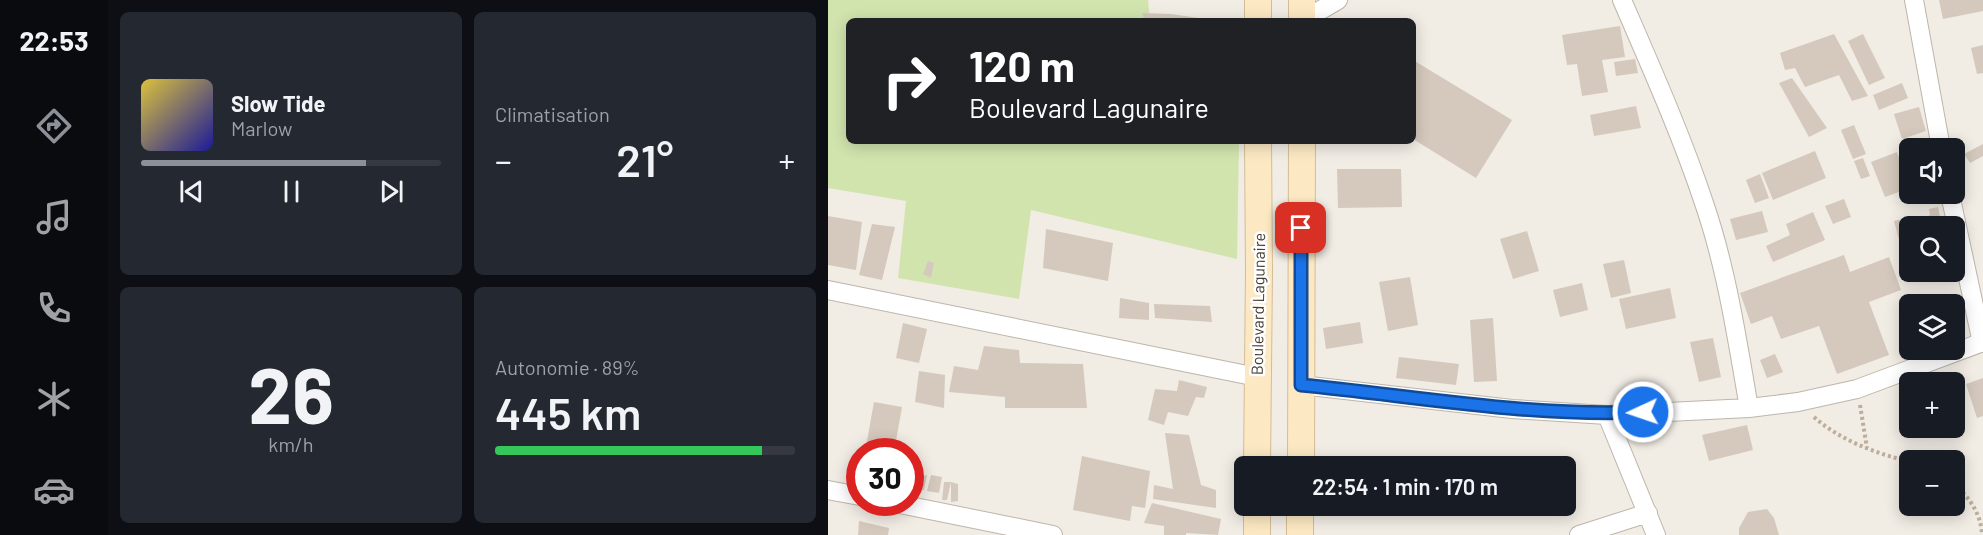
<!DOCTYPE html>
<html lang="fr">
<meta charset="utf-8">
<style>
body{margin:0;font-family:Barlow,sans-serif;background:#242831;color:#f1f3f6;height:100vh;display:flex;flex-direction:column;font-size:22px;white-space:nowrap}
*{box-sizing:border-box;margin:0}
p{font-size:20px;color:#9ea1a6}
.icon{flex:none;width:33px;height:33px;fill:none;stroke:currentColor;stroke-width:2;stroke-linecap:round;stroke-linejoin:round}
.map{position:relative;flex:1;overflow:hidden}
.side{display:flex;flex-direction:column;gap:12px;padding:12px;background:#0d0f14;width:720px}
.side>*{flex:none}
.top-card{position:absolute;left:18px;top:18px;width:570px;height:126px;border-radius:9px;box-shadow:0 3px 15px #0003;background:#202124;color:#fff;overflow:hidden}
.fabs{position:absolute;left:1071px;top:138px;display:grid;gap:12px}
.fabs a{display:grid;place-items:center;width:66px;height:66px;border-radius:9px;background:#171b24;box-shadow:0 3px 15px #0003;font-size:30px}
.speed{position:absolute;left:18px;top:438px;display:flex;gap:12px;font-size:30px;font-weight:700;text-align:center}
.speed>*{display:grid;place-content:center;width:78px;height:78px;border-radius:50%;background:#171b24;box-shadow:0 3px 15px #0003;line-height:1}
.speed .limit{border:9px solid #d22;background:#fff;color:#111}
.pin{position:absolute;display:grid;place-items:center;width:51px;height:51px;color:#fff;margin:-26px;border-radius:12px;box-shadow:0 3px 9px #0006}
.me{position:absolute;width:66px;margin:-33px;rotate:267deg;stroke-linejoin:round;filter:drop-shadow(0 0 4px #0008)}
.turn{display:flex;align-items:center;gap:21px;height:126px;padding:0 24px;font-size:27px}
.turn .icon{width:78px;height:78px;stroke-width:2.5}
.turn b{display:block;font-size:42px;line-height:51px}
.big{font-size:45px;font-weight:600;line-height:1.1}
.side .tile{flex:1;display:flex;flex-direction:column;justify-content:center;gap:9px;min-width:0;padding:0 21px;border-radius:9px;background:#242831}
.side .dial{align-items:center;gap:0}
.dial b{font-size:78px;line-height:1}
.song{display:flex;align-items:center;gap:18px}
.cover{width:72px;height:72px;border-radius:9px;background:linear-gradient(135deg,hsl(50 70% 55%),hsl(240 70% 35%))}
.played{height:6px;border-radius:3px;background:linear-gradient(90deg,#8c9099 75%,#363941 75%)}
.keys{display:flex;justify-content:space-around;direction:ltr}
.heat{display:flex;justify-content:space-between;align-items:center;font-size:33px;direction:ltr}
.charge{height:9px;border-radius:4px;background:linear-gradient(90deg,#34c759 89%,#363941 0)}
.side .tiles{flex:1;display:grid;gap:12px;grid-template-columns:repeat(2,1fr)}
.trip{position:absolute;left:406px;top:456px;width:342px;height:60px;border-radius:9px;background:#171b24;box-shadow:0 3px 15px #0003;font-weight:600;line-height:60px;text-align:center}
main{display:flex;flex:1;min-height:0}
.tab-bar{display:flex;flex-direction:column;width:108px;justify-content:space-around;align-items:center;background:#090b0e;color:#9ea1a6}
.tab-bar .icon{width:42px;height:42px}
.tab-bar .current{color:#8c9099}
.tab-bar b{font-size:27px;color:#f1f3f6}
.map>svg:first-child{display:block}
.green{fill:#d1e4ae}
.building{fill:#d5c9bd}
.lines{fill:none;stroke-linecap:round;stroke-linejoin:round}
.minor-casing{stroke:#bfb5aa;stroke-width:20}
.secondary-casing{stroke:#d3bd97;stroke-width:28}
.path{stroke:#bdad99;stroke-width:4;stroke-dasharray:3 3;stroke-linecap:butt}
.minor{stroke:#fff;stroke-width:18}
.secondary{stroke:#fce9c3;stroke-width:26}
.route-casing{stroke:#114b97;stroke-width:15}
.route{stroke:#1a73e8;stroke-width:10}
.labels{text-anchor:middle;stroke-width:5;stroke-linejoin:round;paint-order:stroke}
.street-label{font-size:16px;fill:#433c34;stroke:#fff}
</style>
<main>
<nav class="tab-bar">
<b>22:53</b>
<svg class="icon current" aria-label="directions" viewBox="0 0 24 24"><path d="M12 3l9 9-9 9-9-9zM9 14v-3h6M13 9l2 2-2 2"/></svg>
<svg class="icon" aria-label="music" viewBox="0 0 24 24"><path d="M9 18V5l10-2v13"/><circle cx="6" cy="18" r="3"/><circle cx="16" cy="16" r="3"/></svg>
<svg class="icon" aria-label="phone" viewBox="0 0 24 24"><path d="M5 4h4l2 5-3 2q2 4 5 5l2-3 5 2v4C11 20 4 13 5 4z"/></svg>
<svg class="icon" aria-label="climate" viewBox="0 0 24 24"><path d="M12 3v18M4 7l16 10M4 17L20 7"/></svg>
<svg class="icon" aria-label="car" viewBox="0 0 24 24"><path d="M5 17H2v-5l4-1 3-4h7l3 4 3 1v5h-3M9 17h6M6 11h13"/><circle cx="7" cy="17" r="2"/><circle cx="17" cy="17" r="2"/></svg>
</nav>
<section class="side">
<div class="tiles">
<div class="tile">
<div class="song"><i class="cover"></i><div><b>Slow Tide</b><p>Marlow</p></div></div>
<div class="played"></div>
<div class="keys"><svg class="icon" aria-label="previous" viewBox="0 0 24 24"><path d="M18 5L8 12l10 7zM5 5v14"/></svg><svg class="icon" aria-label="pause" viewBox="0 0 24 24"><path d="M8 5v14M16 5v14"/></svg><svg class="icon" aria-label="next" viewBox="0 0 24 24"><path d="M6 5l10 7-10 7zM19 5v14"/></svg></div>
</div>
<div class="tile"><p>Climatisation</p>
<div class="heat"><a>−</a><b class="big">21°</b><a>+</a></div>
</div>
<div class="tile dial"><b>26</b><p>km/h</p></div>
<div class="tile"><p>Autonomie · 89%</p><b class="big">445 km</b><div class="charge"></div></div>
</div>
</section>
<div class="map">
<svg width="1155" height="535" viewBox="0 0 1155 535">
<rect width="100%" height="100%" fill="#f1ece4"/>
<!-- green -->
<path class="green" d="M 0,0 L 320,0 L 322,21 L 21,21 L 21,141 L 411,141 L 409,259 L 203,210 L 191,299 L 70,278 L 78,201 L 0,188 Z"/>
<!-- building -->
<path class="building" d="M 1111,0 L 1155,0 L 1155,11 L 1115,19 Z
M 314,13 L 343,14 L 391,21 L 317,21 Z
M 792,26 L 797,57 L 774,60 L 780,92 L 754,96 L 749,64 L 739,65 L 734,35 Z
M 1006,34 L 1040,96 L 1024,101 L 1011,75 L 977,87 L 967,68 L 957,70 L 952,53 Z
M 1035,34 L 1057,78 L 1041,85 L 1020,41 Z
M 1155,45 L 1155,73 L 1149,74 L 1143,48 Z
M 807,59 L 810,73 L 788,76 L 786,62 Z
M 585,60 L 684,120 L 648,178 L 585,139 Z
M 964,78 L 999,128 L 981,137 L 951,83 Z
M 1074,83 L 1080,98 L 1051,110 L 1045,95 Z
M 808,106 L 813,128 L 766,136 L 762,115 Z
M 1091,107 L 1098,131 L 1074,139 L 1066,114 Z
M 1026,125 L 1038,154 L 1025,159 L 1013,130 Z
M 1155,144 L 1155,156 L 1142,163 L 1136,154 Z
M 987,151 L 998,178 L 945,200 L 934,173 Z
M 1069,152 L 1082,188 L 1057,197 L 1043,162 Z
M 1035,158 L 1042,176 L 1033,179 L 1026,161 Z
M 509,169 L 573,169 L 574,207 L 510,208 Z
M 932,174 L 941,198 L 927,203 L 918,180 Z
M 1016,199 L 1023,217 L 1005,224 L 997,206 Z
M 1110,207 L 1114,226 L 1100,226 L 1098,217 L 1102,215 L 1101,209 Z
M 934,211 L 940,232 L 908,240 L 902,219 Z
M 985,212 L 997,240 L 945,262 L 938,246 L 962,235 L 958,224 Z
M 0,216 L 34,222 L 28,270 L 0,265 Z
M 1087,216 L 1090,226 L 1082,226 L 1082,252 L 1075,254 L 1066,221 Z
M 44,224 L 67,227 L 54,280 L 31,275 Z
M 218,229 L 285,243 L 280,281 L 215,268 Z
M 699,231 L 711,271 L 685,279 L 672,239 Z
M 1016,255 L 1022,272 L 1061,257 L 1073,290 L 1041,302 L 1061,355 L 1009,374 L 991,326 L 953,339 L 944,316 L 923,324 L 912,293 Z
M 796,260 L 803,293 L 783,298 L 775,264 Z
M 100,261 L 106,263 L 103,278 L 95,274 Z
M 582,277 L 590,325 L 560,331 L 551,282 Z
M 754,283 L 760,310 L 732,317 L 725,290 Z
M 842,288 L 848,318 L 798,329 L 791,299 Z
M 292,298 L 321,303 L 321,320 L 291,318 Z
M 326,304 L 382,306 L 384,322 L 327,318 Z
M 665,318 L 669,381 L 646,382 L 642,320 Z
M 532,322 L 535,343 L 498,349 L 495,328 Z
M 75,323 L 99,329 L 91,363 L 68,358 Z
M 885,338 L 893,377 L 871,382 L 862,342 Z
M 156,346 L 191,350 L 192,363 L 255,364 L 259,408 L 177,408 L 177,397 L 121,392 L 126,366 L 150,370 Z
M 947,354 L 955,372 L 939,378 L 932,360 Z
M 571,357 L 631,364 L 628,385 L 568,378 Z
M 91,371 L 117,375 L 116,408 L 87,402 Z
M 1155,378 L 1155,416 L 1149,418 L 1138,384 Z
M 351,380 L 379,387 L 376,398 L 368,397 L 360,416 L 340,412 L 336,425 L 320,420 L 327,389 L 349,391 Z
M 46,402 L 74,407 L 66,452 L 37,452 Z
M 919,425 L 925,450 L 881,461 L 874,435 Z
M 337,433 L 361,435 L 373,485 L 388,490 L 388,508 L 325,499 L 326,485 L 345,489 Z
M 254,456 L 322,471 L 317,508 L 304,506 L 302,521 L 245,510 Z
M 99,475 L 96,490 L 88,491 L 91,477 Z
M 103,475 L 114,477 L 111,493 L 99,491 Z
M 116,482 L 123,482 L 119,500 L 114,500 Z
M 123,482 L 130,484 L 130,501 L 123,502 Z
M 324,503 L 393,519 L 390,535 L 358,533 L 358,535 L 336,535 L 336,526 L 316,523 Z
M 939,509 L 946,518 L 951,535 L 911,535 L 911,528 L 920,512 Z
M 31,521 L 61,528 L 60,535 L 30,535 Z"/>
<g class="lines">
<defs>
<path id="minor" d="M 794,0 C 823,67 853,134 876,203 C 899,270 909,339 921,408
M 1086,0 L 1113,148
M 474,21 L 510,0
M 1122,194 L 1154,343
M 0,290 L 429,377
M 473,385 L 684,409 L 779,415 L 921,408 L 970,402 L 1029,389 L 1155,342
M 779,415 L 828,535
M 0,490 L 32,496
M 62,502 L 225,535
M 751,535 L 820,513"/>
<path id="secondary" d="M 430,21 L 430,0
M 474,21 L 474,0
M 429,466 L 431,271 L 430,141
M 473,466 L 474,141
M 429,535 L 429,506
M 472,535 L 472,506"/>
</defs>
<!-- minor casing -->
<use href="#minor" class="minor-casing"/>
<!-- secondary casing -->
<use href="#secondary" class="secondary-casing"/>
<!-- path -->
<path class="path" d="M 1032,405 L 1039,448
M 986,417 C 1013,441 1048,453 1082,462
M 1126,484 C 1142,498 1153,514 1154,535"/>
<!-- minor -->
<use href="#minor" class="minor"/>
<!-- secondary -->
<use href="#secondary" class="secondary"/>
</g>
<g class="lines">
<defs>
<path id="route" d="M 473,228 L 473,385 C 587,396 701,417 815,412"/>
</defs>
<!-- route casing -->
<use href="#route" class="route-casing"/>
<!-- route -->
<use href="#route" class="route"/>
</g>
<g class="labels">
<!-- street labels -->
<g class="street-label">
<text transform="translate(430 304) rotate(-89)" y="6">Boulevard Lagunaire</text>
</g>
</g>
</svg>
<div class="fabs">
<a><svg class="icon" aria-label="sound" viewBox="0 0 24 24"><path d="M4 9h4l5-4v14l-5-4H4zM17 9q2 3 0 6"/></svg></a>
<a><svg class="icon" aria-label="search" viewBox="0 0 24 24"><circle cx="10" cy="10" r="6"/><path d="M15 15l6 6"/></svg></a>
<a><svg class="icon" aria-label="layers" viewBox="0 0 24 24"><path d="M12 4l9 5-9 5-9-5zM3 14l9 5 9-5"/></svg></a>
<a>+</a>
<a>−</a>
</div>
<div class="speed"><div class="limit">30</div></div>
<div class="pin" style="left:473px;top:228px;background:#d93025"><svg class="icon" aria-label="arrive" viewBox="0 0 24 24"><path d="M6 21V4h12l-3 4 3 4H6"/></svg></div>
<svg class="me" style="left:815px;top:412px" viewBox="-20 -20 40 40"><circle r="17" fill="#1a73e8" stroke="#fff" stroke-width="3"/><path d="M0-11L8 9 0 5-8 9z" fill="#fff"/></svg>
<div class="trip">22:54 · 1 min · 170 m</div>
<div class="top-card">
<div class="turn"><svg class="icon" aria-label="right" viewBox="0 0 24 24"><path d="M7 20v-9h11M14 6l5 5-5 5"/></svg><div><b>120 m</b>Boulevard Lagunaire</div></div>
</div>
</div>
</main>
